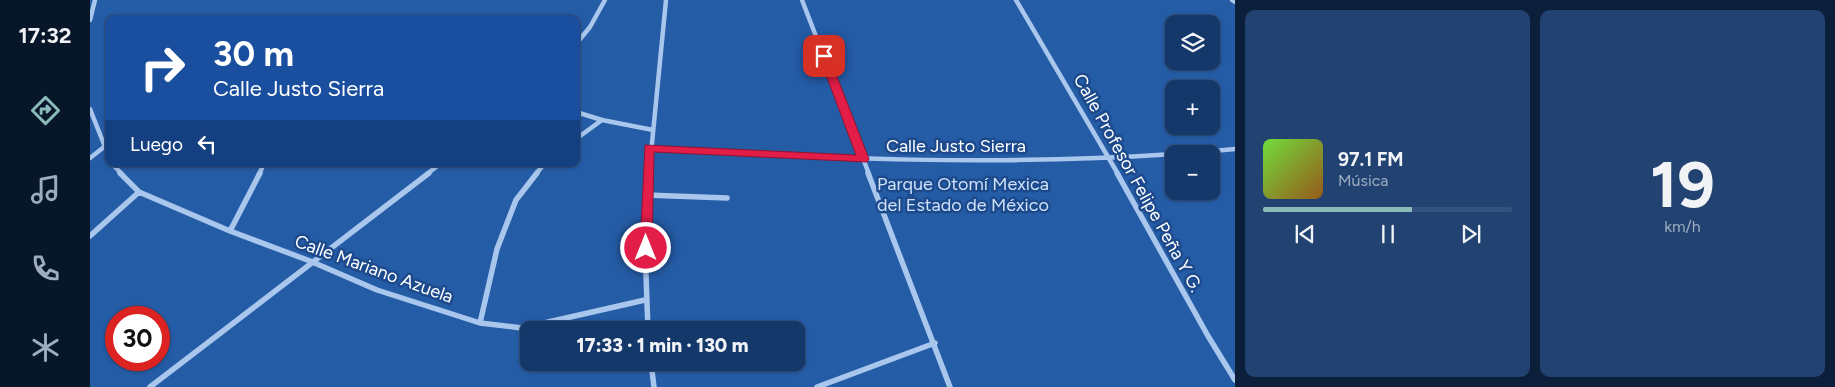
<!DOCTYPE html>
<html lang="es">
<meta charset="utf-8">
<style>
body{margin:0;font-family:Figtree,sans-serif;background:#224372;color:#f1f3f6;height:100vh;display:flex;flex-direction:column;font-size:19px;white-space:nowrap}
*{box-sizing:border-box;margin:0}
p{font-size:16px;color:#9dacc1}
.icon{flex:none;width:28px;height:28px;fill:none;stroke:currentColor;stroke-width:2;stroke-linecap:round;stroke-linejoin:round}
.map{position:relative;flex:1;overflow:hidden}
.details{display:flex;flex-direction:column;gap:10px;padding:10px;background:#0c1f3a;width:600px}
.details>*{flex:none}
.guide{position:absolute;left:15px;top:15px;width:475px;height:152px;border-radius:10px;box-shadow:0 1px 4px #0004,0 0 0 1px #34527e;background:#1a4fa0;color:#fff;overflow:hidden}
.controls{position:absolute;left:1075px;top:15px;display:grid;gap:10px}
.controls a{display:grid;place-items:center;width:55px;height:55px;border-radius:10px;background:#15386a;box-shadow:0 1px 4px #0004,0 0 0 1px #34527e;font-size:25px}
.speed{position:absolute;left:15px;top:306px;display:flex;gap:10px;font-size:25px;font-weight:700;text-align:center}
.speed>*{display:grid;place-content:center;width:65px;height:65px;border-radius:50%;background:#15386a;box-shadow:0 1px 4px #0004,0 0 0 1px #34527e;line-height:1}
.speed .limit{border:8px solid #d22;background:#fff;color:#111}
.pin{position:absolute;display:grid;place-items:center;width:42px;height:42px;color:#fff;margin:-21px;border-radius:10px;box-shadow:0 2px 8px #0006}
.me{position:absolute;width:55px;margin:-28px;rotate:0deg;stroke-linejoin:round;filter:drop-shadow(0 0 4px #0008)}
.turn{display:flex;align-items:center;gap:18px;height:105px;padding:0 25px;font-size:22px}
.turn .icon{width:65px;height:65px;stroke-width:2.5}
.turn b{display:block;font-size:35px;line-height:42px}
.then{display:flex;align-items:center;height:48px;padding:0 25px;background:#0003;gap:10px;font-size:19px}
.details .tile{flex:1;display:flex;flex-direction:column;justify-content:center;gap:8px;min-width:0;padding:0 18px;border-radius:10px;background:#224372}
.details .dial{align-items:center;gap:0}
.dial b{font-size:65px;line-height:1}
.song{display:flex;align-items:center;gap:15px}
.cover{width:60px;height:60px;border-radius:8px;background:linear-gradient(135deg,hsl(100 70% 55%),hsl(30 70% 35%))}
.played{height:5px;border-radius:2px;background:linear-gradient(90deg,#8bbbb9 60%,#34527e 60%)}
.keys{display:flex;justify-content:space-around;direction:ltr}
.details .tiles{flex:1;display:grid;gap:10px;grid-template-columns:repeat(2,1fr)}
.trip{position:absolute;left:430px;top:321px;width:285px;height:50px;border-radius:10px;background:#15386a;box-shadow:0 1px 4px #0004,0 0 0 1px #34527e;font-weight:800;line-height:50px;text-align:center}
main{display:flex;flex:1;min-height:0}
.tabs{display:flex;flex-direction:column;width:90px;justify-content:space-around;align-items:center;background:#08162a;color:#9dacc1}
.tabs .icon{width:35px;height:35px}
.tabs .on{color:#8bbbb9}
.tabs b{font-size:22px;color:#f1f3f6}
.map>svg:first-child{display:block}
.green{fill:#255ca6;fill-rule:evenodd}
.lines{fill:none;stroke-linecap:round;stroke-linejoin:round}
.minor-far1{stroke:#a9c6ed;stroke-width:4.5}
.minor{stroke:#a9c6ed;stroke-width:5.5}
.route{fill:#e11d48;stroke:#92132f}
.labels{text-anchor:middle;stroke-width:5;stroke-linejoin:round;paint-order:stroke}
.street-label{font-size:18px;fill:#fff;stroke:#1c4a8d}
.park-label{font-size:18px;fill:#cfe1f9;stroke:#1c4a8d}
</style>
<main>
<nav class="tabs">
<b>17:32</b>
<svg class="icon on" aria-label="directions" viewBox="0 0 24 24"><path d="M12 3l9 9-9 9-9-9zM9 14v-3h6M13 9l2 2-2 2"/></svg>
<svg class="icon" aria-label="music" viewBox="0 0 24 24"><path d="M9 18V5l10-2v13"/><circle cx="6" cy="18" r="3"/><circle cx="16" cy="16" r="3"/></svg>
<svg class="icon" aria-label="phone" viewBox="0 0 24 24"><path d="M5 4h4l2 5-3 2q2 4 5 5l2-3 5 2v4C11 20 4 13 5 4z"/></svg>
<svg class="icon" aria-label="climate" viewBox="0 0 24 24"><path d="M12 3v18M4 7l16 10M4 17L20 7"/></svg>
</nav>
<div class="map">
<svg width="1145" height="387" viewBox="0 0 1145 387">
<rect width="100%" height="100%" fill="#1c4a8d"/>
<!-- green -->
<path class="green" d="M 0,0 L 1145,0 L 1145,387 L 0,387 ZM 19,19 L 486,19 L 486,164 L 19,164 ZM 1084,24 L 1121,24 L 1121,61 L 1084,61 ZM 1084,89 L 1121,89 L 1121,126 L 1084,126 ZM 1084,154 L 1121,154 L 1121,191 L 1084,191 ZM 26,318 L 69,318 L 69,360 L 26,360 ZM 439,330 L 706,330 L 706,362 L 439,362 Z"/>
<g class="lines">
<!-- minor-far1 -->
<path class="minor-far1" d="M 712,0 L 779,174
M 926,0 L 1028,174
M 1142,0 L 1145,2
M 0,20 L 5,0
M 486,44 L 500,27 L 515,0
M 0,109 L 19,157
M 486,112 L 512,120 L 563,130
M 486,139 L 512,120
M 559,148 C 734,159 909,166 1084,154
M 1091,154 L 1145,149
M 0,158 L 14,147
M 22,164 L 32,174
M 169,174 L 174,164
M 337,174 L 350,164
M 446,174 L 454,164
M 559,174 L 576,0"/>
<!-- minor -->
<path class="minor" d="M 30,173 L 49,192 L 140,231 L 220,261 L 287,290 L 390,323 L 432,328 L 555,300
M 778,173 L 860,387
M 1027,173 L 1118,336 L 1145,380
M 556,195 L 637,198
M 140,231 L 170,173
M 0,236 L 49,192
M 390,323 L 407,249 L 426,200 L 447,173
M 558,330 L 555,247 L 559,173
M 561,362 L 564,387
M 60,387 L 339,173
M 727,387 L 845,343"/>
</g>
<!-- route -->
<path class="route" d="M 734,52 L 739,56 L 779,159 L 777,162 L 564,152 L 562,248 L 560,252 L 552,252 L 550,248 L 555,145 L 766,155 L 729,56 Z"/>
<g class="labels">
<!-- street labels -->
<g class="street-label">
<text x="866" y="152">Calle Justo Sierra</text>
<text transform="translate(1048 183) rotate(61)" y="6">Calle Profesor Felipe Peña Y G.</text>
<text transform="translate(284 269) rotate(20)" y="6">Calle Mariano Azuela</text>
</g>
<!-- park labels -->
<g class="park-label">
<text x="873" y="190">Parque Otomí Mexica<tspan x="873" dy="21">del Estado de México</tspan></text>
</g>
</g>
</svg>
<div class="controls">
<a><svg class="icon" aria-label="layers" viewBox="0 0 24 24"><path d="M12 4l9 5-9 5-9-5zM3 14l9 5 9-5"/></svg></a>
<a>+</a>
<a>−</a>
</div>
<div class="speed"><div class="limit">30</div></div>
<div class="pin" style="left:734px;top:56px;background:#d93025"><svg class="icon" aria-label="arrive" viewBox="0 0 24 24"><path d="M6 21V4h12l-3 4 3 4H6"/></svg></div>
<svg class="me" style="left:556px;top:248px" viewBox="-20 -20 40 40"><circle r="17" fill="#e11d48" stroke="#fff" stroke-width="3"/><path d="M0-11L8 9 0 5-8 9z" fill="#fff"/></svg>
<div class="trip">17:33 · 1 min · 130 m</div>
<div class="guide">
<div class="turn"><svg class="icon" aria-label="right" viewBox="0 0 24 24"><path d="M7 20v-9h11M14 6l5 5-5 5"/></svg><div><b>30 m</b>Calle Justo Sierra</div></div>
<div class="then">Luego<svg class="icon" aria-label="left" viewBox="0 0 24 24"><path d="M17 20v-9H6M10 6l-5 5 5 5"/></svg></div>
</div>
</div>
<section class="details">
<div class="tiles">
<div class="tile">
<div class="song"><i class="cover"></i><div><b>97.1 FM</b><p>Música</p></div></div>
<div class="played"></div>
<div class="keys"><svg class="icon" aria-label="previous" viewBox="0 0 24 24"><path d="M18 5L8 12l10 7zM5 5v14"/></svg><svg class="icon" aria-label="pause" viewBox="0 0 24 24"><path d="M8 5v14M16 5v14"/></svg><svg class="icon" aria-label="next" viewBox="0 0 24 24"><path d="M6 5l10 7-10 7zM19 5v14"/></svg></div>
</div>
<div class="tile dial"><b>19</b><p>km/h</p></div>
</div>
</section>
</main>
